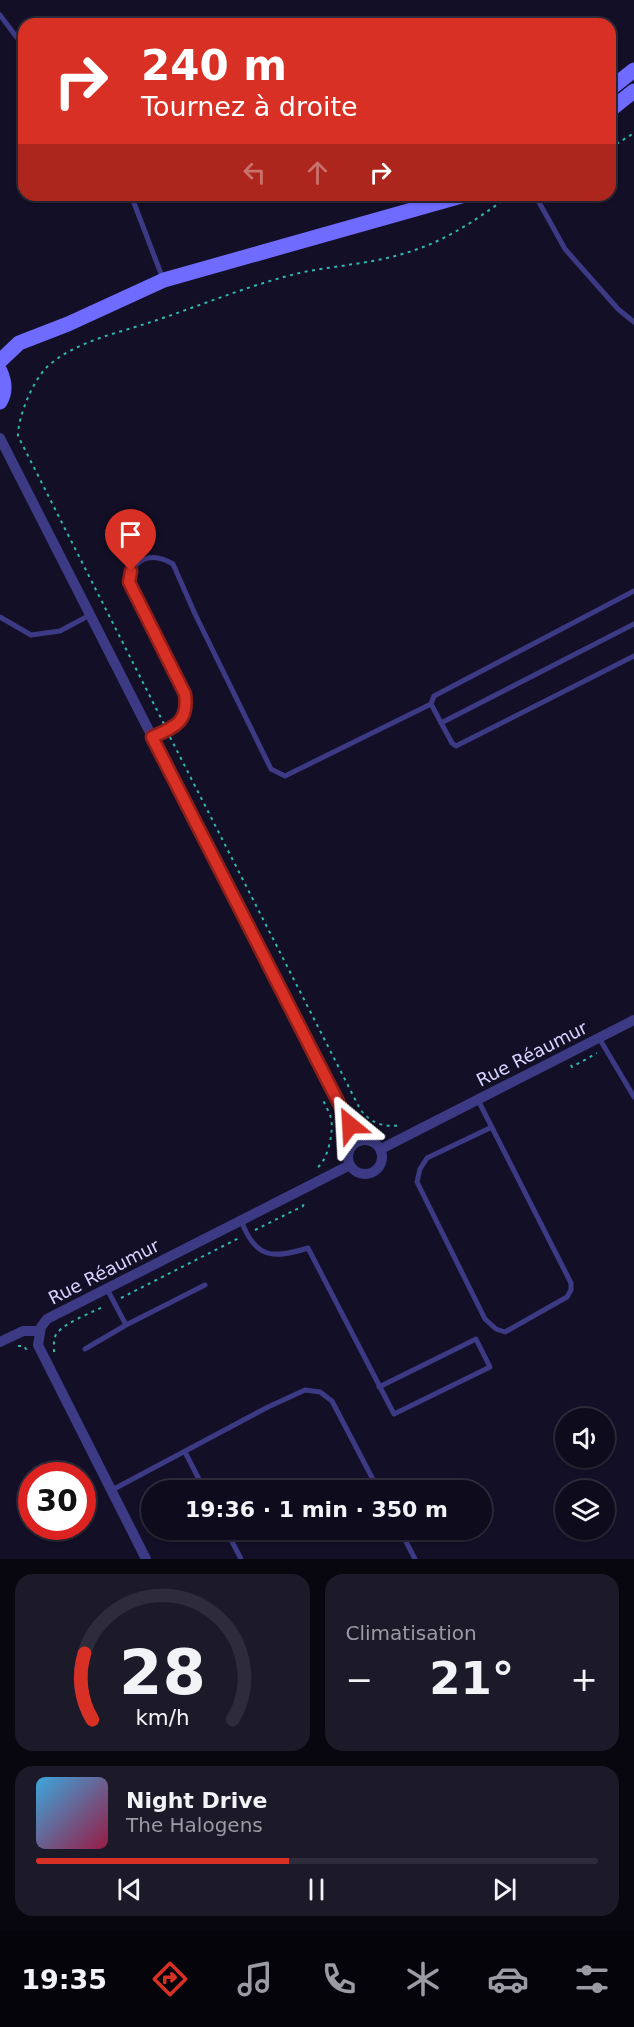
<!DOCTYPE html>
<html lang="fr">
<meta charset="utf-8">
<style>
body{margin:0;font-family:"DejaVu Sans",sans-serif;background:#1c1929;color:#f1f3f6;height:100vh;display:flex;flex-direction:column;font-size:22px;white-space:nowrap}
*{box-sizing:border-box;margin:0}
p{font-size:20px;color:#9b9ba3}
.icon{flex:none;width:33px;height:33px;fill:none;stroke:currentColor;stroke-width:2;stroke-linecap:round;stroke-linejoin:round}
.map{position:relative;height:1559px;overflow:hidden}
.sheet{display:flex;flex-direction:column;gap:15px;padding:15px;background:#08060f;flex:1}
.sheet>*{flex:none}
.hud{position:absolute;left:18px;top:18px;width:598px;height:183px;border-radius:18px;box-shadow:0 2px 4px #0004,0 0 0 2px #2e2b3b;background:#d93025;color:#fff;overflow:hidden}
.tools{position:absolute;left:555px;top:1408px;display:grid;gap:12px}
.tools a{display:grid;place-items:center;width:60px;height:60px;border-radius:50%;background:#0e0b1c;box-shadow:0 2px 4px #0004,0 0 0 2px #2e2b3b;font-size:30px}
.speed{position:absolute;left:18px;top:1462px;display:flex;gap:12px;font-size:30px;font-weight:700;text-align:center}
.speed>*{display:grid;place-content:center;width:78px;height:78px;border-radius:50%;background:#0e0b1c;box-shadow:0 2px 4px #0004,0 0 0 2px #2e2b3b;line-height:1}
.speed .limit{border:9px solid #d22;background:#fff;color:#111}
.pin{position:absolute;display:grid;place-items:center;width:51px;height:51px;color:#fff;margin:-62px -26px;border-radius:50% 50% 50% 0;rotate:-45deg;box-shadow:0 0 6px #0007}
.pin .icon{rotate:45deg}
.me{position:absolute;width:66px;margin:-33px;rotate:333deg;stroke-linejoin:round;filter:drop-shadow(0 0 4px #0008)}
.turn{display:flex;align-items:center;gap:21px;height:126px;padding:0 24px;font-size:27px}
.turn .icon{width:78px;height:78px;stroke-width:2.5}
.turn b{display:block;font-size:42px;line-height:51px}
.lanes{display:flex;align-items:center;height:57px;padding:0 24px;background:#0003;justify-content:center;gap:30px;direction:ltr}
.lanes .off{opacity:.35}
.big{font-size:45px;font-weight:700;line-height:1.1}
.sheet .tile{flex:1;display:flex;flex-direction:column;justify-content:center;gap:9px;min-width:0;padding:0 21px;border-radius:18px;background:#1c1929}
.sheet .dial{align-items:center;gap:0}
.dial svg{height:156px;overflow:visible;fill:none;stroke:#2e2b3b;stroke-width:7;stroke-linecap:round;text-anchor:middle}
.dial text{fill:#f1f3f6;stroke:none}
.song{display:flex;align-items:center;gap:18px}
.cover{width:72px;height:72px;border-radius:9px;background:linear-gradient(135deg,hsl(200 70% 55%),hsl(340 70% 35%))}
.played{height:6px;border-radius:3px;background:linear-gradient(90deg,#d93025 45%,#2e2b3b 45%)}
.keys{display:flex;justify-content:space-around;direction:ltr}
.heat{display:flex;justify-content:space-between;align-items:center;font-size:33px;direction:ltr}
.sheet .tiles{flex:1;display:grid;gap:15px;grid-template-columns:1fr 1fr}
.tile:last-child{grid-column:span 2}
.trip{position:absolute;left:141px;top:1480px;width:351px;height:60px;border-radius:30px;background:#0e0b1c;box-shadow:0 2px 4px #0004,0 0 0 2px #2e2b3b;font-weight:700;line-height:60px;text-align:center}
.menu{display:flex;height:96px;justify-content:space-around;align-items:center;background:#06040b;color:#9b9ba3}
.menu .icon{width:42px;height:42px}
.menu .on{color:#d93025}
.menu b{font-size:27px;color:#f1f3f6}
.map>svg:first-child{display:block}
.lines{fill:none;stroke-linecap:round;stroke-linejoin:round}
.path{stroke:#2fb8b0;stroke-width:2;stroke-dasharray:3 4.5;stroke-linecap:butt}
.lane{stroke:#3d3a85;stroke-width:5}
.street{stroke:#3d3a85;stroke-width:10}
.secondary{stroke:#6f6bff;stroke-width:15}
.route-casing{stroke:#8d1f18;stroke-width:15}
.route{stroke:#d93025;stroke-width:10}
.labels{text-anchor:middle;stroke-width:6;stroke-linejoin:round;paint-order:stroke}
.street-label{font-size:18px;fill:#d9d4ff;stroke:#130f26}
</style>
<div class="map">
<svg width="634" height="1559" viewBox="0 0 634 1559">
<rect width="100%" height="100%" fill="#130f26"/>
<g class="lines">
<!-- path -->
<path class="path" d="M 610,148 L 634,133
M 164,724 L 18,436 C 18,416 33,380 48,366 C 75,342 114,334 148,323 C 200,306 251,284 304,272 C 340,265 377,263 412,251 C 449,239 479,218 510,195
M 170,737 L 360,1109 C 370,1123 384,1128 401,1125
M 571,1065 L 572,1067 L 597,1053
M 318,1167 C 328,1159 334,1131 331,1118 C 329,1112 326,1106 323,1100
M 255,1230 L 303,1206 L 305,1200
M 121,1298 L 239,1238
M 18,1346 L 24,1346 L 28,1352
M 54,1352 C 54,1346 53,1338 57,1333 C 66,1322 93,1312 105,1306"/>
<!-- lane -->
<path class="lane" d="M 0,15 L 24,47
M 131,195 L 163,279
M 535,195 L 565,249 L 618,309 L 634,322
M 0,617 L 31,635 L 60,631 L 90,615
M 431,704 L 452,743 L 456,746 L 634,656
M 441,723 L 634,624
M 152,737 C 175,726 190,722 185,694 L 129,582 C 134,556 153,552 173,564 L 195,614 L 271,769 L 285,776 L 431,704 L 434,696 L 634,591
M 599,1038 L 634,1097
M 478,1100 L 571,1283 L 571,1290 L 567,1297 L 505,1332 L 496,1329 L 485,1319 L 417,1182 L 420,1169 L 427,1158 L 492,1127
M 241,1220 C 255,1259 273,1259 308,1248 L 394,1414 L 490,1367 L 476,1339 L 379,1387
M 126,1325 L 205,1285
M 85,1349 L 126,1325 L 107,1289
M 185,1452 L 205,1491
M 112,1490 L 268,1407 L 305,1390 L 320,1392 L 332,1401 L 379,1491
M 226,1530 L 241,1559
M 400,1530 L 415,1559"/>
<!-- street -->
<path class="street" d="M 0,438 L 358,1141
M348 1157a17 17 0 1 1 34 0a17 17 0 1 1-34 0Z
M 381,1149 L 634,1020
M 0,1342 L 23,1331 L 40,1331
M 146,1559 L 38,1345 L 41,1327 L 47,1319 L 350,1165"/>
<!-- secondary -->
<path class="secondary" d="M 610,89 L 634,70
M 610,110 L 634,91
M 0,361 L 19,343 L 68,324 L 164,280 L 465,195
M 0,371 C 5,382 6,392 0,402"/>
</g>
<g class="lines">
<defs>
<path id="route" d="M 131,571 L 129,582 L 185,694 C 189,722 175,727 152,737 L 350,1125"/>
</defs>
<!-- route casing -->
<use href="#route" class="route-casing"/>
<!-- route -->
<use href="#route" class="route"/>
</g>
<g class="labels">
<!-- street labels -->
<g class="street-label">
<text transform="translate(532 1054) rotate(-27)" y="6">Rue Réaumur</text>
<text transform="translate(104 1272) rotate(-27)" y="6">Rue Réaumur</text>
</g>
</g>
</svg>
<div class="tools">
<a><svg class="icon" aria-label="sound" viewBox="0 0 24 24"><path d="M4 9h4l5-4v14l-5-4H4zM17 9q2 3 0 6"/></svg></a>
<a><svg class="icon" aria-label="layers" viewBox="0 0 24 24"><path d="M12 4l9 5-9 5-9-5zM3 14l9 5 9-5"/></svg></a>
</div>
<div class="speed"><div class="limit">30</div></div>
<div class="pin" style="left:131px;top:571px;background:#d93025"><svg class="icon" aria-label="arrive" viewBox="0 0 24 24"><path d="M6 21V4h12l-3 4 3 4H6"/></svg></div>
<svg class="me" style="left:350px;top:1125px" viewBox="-20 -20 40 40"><path d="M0-17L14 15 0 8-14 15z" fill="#d93025" stroke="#fff" stroke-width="4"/></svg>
<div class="trip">19:36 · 1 min · 350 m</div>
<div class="hud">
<div class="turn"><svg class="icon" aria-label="right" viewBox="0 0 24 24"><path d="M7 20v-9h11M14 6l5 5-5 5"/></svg><div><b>240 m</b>Tournez à droite</div></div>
<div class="lanes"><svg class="icon off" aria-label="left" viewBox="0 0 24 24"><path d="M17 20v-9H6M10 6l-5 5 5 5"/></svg><svg class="icon off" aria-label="ahead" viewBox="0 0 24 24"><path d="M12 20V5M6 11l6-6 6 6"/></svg><svg class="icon" aria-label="right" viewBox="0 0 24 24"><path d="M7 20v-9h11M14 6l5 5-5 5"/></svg></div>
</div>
</div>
<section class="sheet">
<div class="tiles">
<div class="tile dial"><svg viewBox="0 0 100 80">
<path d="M14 69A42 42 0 1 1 86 69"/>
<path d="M14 69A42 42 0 0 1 10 35" stroke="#d93025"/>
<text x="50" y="56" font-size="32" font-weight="700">28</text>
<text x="50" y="72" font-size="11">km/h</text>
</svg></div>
<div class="tile"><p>Climatisation</p>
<div class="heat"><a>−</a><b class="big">21°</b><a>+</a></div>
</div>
<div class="tile">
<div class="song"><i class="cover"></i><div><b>Night Drive</b><p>The Halogens</p></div></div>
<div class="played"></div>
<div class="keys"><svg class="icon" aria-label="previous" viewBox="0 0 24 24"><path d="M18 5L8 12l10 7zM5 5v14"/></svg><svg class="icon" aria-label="pause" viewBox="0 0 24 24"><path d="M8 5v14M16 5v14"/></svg><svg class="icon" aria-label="next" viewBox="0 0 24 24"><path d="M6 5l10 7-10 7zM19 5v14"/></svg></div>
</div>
</div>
</section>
<nav class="menu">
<b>19:35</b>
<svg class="icon on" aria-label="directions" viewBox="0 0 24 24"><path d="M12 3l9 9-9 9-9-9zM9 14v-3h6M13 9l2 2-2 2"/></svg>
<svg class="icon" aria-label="music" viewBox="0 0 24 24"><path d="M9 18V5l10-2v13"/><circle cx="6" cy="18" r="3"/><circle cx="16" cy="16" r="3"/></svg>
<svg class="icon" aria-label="phone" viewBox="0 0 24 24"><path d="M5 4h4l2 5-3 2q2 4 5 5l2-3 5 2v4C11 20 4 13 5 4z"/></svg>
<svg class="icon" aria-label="climate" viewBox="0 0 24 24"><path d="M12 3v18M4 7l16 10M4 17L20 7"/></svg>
<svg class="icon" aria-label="car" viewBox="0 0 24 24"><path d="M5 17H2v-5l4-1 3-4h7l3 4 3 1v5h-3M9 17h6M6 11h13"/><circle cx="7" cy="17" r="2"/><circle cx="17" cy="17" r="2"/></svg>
<svg class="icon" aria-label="filters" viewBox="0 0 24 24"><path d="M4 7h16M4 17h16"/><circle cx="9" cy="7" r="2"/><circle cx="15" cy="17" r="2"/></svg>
</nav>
